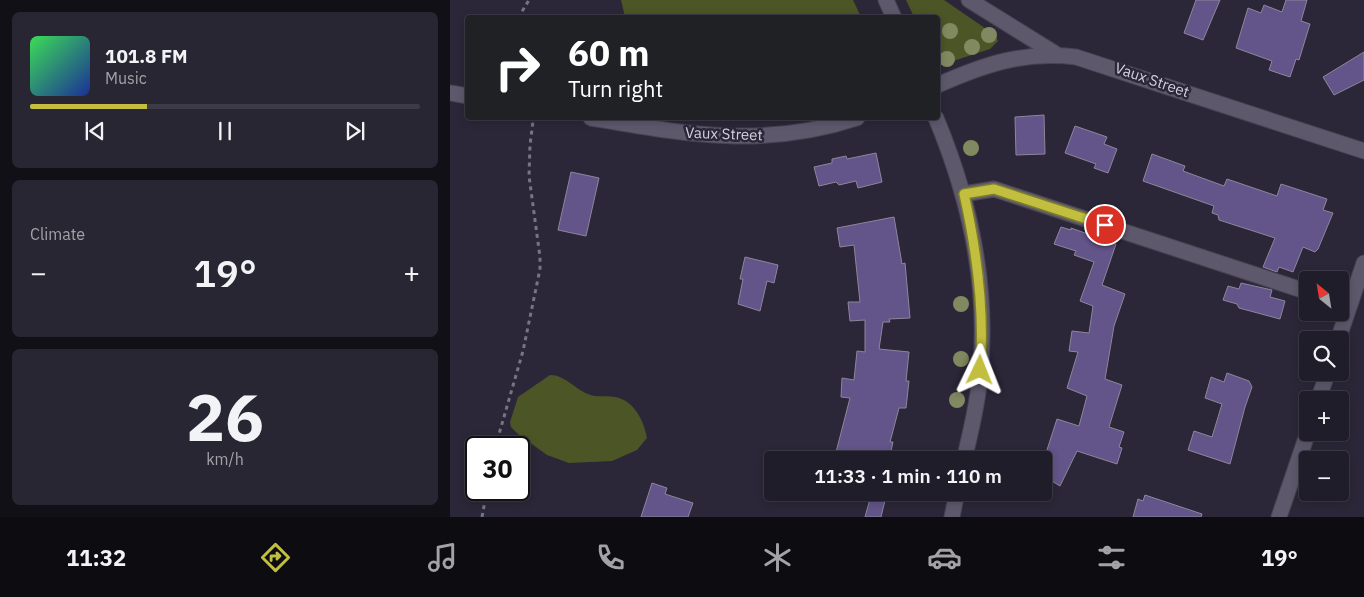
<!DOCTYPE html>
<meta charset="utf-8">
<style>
body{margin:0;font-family:"IBM Plex Sans",sans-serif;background:#282632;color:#f1f3f6;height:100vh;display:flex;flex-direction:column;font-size:19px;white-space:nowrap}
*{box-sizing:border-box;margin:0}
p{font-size:16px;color:#a2a2a8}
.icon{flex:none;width:28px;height:28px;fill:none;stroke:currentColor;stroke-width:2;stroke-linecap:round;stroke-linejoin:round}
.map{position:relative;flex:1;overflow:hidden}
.sheet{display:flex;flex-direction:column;gap:12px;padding:12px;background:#121017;width:450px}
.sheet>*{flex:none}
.guide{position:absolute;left:15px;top:15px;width:475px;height:105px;border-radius:5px;box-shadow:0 2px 8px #0003,0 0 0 1px #3d3b47;background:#202124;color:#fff;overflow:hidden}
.needle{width:32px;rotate:330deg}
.fabs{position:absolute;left:849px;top:271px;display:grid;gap:10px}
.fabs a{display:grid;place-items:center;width:50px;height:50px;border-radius:5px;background:#201d2a;box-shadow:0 2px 8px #0003,0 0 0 1px #3d3b47;font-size:25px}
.speed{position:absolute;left:15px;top:436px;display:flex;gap:10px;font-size:25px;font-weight:700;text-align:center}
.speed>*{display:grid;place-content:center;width:65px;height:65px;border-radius:50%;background:#201d2a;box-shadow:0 2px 8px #0003,0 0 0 1px #3d3b47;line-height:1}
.speed .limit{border:2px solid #111;border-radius:8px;background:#fff;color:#111}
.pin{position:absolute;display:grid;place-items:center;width:42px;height:42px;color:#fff;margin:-21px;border:2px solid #fff;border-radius:50%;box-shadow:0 1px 5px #0007}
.me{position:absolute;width:55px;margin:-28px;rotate:2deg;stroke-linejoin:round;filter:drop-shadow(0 0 4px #0008)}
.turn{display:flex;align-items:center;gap:18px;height:105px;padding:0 20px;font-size:22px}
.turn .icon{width:65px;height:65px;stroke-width:2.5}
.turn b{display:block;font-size:35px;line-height:42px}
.big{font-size:38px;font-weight:600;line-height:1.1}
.sheet .tile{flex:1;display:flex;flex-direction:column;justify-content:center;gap:8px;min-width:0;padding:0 18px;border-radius:8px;background:#282632}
.sheet .dial{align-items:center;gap:0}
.dial b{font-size:65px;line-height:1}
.song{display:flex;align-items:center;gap:15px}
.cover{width:60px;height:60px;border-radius:8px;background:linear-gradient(135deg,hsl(130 70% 55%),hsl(230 70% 35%))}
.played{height:5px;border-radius:2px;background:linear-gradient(90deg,#c1be40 30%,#3d3b47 30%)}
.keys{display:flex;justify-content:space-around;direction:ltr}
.heat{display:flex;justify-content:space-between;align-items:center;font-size:28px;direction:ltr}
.trip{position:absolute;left:314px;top:451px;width:288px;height:50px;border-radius:5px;background:#201d2a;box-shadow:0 2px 8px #0003,0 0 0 1px #3d3b47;font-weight:600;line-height:50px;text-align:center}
.tabs{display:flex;height:80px;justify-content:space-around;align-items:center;background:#0d0c11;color:#a2a2a8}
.tabs .icon{width:35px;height:35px}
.tabs .selected{color:#c1be40}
.tabs b{font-size:22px;color:#f1f3f6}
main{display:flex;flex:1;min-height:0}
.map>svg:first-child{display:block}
.green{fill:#4c5525}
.building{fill:#635489;stroke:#8c879c}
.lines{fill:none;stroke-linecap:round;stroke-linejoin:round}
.minor-casing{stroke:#464250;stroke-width:17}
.path{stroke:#777483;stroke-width:3;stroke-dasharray:4 4;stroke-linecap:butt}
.minor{stroke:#5d586c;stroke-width:15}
.tree{fill:#818960}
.route-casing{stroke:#7d7c2a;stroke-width:12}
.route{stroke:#c1be40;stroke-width:9}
.labels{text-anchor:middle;stroke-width:5;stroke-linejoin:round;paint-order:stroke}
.street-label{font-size:15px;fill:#d3d1dc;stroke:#2b2738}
</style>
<main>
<section class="sheet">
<div class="tile">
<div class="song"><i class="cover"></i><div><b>101.8 FM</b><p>Music</p></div></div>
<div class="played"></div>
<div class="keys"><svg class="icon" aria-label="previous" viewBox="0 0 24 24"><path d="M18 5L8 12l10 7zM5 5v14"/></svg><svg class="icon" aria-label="pause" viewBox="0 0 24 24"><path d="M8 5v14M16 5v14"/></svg><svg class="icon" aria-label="next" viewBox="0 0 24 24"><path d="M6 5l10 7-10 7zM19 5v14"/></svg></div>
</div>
<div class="tile"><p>Climate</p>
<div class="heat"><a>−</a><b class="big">19°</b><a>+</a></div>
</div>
<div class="tile dial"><b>26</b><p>km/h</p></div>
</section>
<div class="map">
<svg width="914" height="517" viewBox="0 0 914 517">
<rect width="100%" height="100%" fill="#2b2738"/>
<!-- green -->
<path class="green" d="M 171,0 L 403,0 L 411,17 L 175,17 Z
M 456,0 L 494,0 L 545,35 L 548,41 L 540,49 L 488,66 L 488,18 L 464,17 Z
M 100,375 C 115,375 125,389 138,394 C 147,398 156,395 165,397 C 184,400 194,421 197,438 L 187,450 L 162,461 L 119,463 L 97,455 L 68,434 L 61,427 L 60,422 L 68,397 Z"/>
<!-- building -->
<path class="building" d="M 746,0 L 770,0 L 753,40 L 734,33 Z
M 836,0 L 857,0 L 851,21 L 860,24 L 849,60 L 846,59 L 840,77 L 819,70 L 822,61 L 786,48 L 798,8 L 811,13 L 814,5 L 832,12 Z
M 914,52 L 914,80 L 884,95 L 873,77 Z
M 594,115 L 595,154 L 566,155 L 565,117 Z
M 625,126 L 657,137 L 654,144 L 667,149 L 658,173 L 644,168 L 646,164 L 615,153 Z
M 426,153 L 432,182 L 408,188 L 406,181 L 389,185 L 386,182 L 369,186 L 364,167 L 382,163 L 382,159 L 396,156 L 397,159 Z
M 702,154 L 735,166 L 733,171 L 774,186 L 777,179 L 827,196 L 831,184 L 877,199 L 873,210 L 883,213 L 868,249 L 865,252 L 853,247 L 843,272 L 829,267 L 827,272 L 813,267 L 825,238 L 769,220 L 768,215 L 762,213 L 764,206 L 693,181 Z
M 121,172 L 149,178 L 136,236 L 108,230 Z
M 444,217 L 452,264 L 455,263 L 460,318 L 439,319 L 440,322 L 433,322 L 429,349 L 459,352 L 456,381 L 459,381 L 456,408 L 449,408 L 440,442 L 443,442 L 439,460 L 384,460 L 400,398 L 391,397 L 392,378 L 404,380 L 407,351 L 415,352 L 415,320 L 400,321 L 398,302 L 410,302 L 404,245 L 390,247 L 387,228 Z
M 611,227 L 621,230 L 621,228 L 666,244 L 652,285 L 675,294 L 664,326 L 655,379 L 672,385 L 659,427 L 674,432 L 669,447 L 672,448 L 667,464 L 627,451 L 610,486 L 592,475 L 592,451 L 596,453 L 607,419 L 629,426 L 637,396 L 617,388 L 628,352 L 619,351 L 622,331 L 639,333 L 643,306 L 630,301 L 644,262 L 624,255 L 626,251 L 604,244 Z
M 295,257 L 328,265 L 324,283 L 317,281 L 310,311 L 288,304 L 293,279 L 290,279 Z
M 791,283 L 822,290 L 820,297 L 835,301 L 830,319 L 789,308 L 787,304 L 773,300 L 778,286 L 789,289 Z
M 777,373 L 799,381 L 802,387 L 795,407 L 780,464 L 738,450 L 744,431 L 762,437 L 772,404 L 755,398 L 761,377 L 774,382 Z
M 202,483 L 217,488 L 215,494 L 243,503 L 238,517 L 191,517 Z
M 422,492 L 437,492 L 431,517 L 415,517 Z
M 695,495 L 752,514 L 751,517 L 683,517 L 688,499 L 693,501 Z"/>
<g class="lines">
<defs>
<path id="minor" d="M 436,0 L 444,18
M 519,0 L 606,54
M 488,85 C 535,64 574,51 626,57 L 914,151
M 0,93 L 18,96
M 141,118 C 235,134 313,149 407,118
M 486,118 C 521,202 540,294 529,385 C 526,411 520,435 514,460
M 514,194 L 544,189 L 858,292
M 888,340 L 914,263
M 868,400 L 878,372
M 502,517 L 507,492
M 829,517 L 858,432"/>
</defs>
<!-- minor casing -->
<use href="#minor" class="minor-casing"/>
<!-- path -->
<path class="path" d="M 68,18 L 79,0
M 45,448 L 73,351 L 90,269 L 90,257 L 79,176 L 80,145 L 83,121
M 32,517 L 37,490"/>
<!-- minor -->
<use href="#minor" class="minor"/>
</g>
<!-- trees -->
<g class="tree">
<circle cx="500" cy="31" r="8"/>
<circle cx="539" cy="35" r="8"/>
<circle cx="522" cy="47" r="8"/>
<circle cx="497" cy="59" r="8"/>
<circle cx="521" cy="148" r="8"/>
<circle cx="511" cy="304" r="8"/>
<circle cx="511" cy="359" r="8"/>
<circle cx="507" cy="400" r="8"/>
</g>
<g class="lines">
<defs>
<path id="route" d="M 530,370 C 535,311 527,252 514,194 L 544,189 L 655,225"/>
</defs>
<!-- route casing -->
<use href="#route" class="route-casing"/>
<!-- route -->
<use href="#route" class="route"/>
</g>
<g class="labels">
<!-- street labels -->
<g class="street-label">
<text transform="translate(702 80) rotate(19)" y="5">Vaux Street</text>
<text transform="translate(274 134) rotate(2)" y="5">Vaux Street</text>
</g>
</g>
</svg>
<div class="fabs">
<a><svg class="needle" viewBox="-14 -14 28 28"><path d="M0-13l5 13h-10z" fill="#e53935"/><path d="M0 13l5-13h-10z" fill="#a2a2a8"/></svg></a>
<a><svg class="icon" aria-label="search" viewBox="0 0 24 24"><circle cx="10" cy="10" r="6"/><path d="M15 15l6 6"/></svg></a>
<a>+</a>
<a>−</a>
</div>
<div class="speed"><div class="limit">30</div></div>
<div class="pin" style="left:655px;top:225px;background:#d93025"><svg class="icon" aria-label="arrive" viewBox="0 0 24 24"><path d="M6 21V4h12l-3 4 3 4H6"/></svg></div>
<svg class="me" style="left:530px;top:370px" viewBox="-20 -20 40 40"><path d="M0-17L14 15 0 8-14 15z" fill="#c1be40" stroke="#fff" stroke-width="4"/></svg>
<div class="trip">11:33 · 1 min · 110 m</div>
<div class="guide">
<div class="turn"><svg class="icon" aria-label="right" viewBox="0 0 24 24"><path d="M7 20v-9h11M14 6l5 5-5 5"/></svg><div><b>60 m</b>Turn right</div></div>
</div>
</div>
</main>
<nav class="tabs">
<b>11:32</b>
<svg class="icon selected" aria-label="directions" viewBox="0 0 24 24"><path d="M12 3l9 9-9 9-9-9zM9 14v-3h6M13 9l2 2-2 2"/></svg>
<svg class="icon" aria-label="music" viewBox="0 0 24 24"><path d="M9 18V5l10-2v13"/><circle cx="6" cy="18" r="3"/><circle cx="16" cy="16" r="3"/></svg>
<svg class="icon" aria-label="phone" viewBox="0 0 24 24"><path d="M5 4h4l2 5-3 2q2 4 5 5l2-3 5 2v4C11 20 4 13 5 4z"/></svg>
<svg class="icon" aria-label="climate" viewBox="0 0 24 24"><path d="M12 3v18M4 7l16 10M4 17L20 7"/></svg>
<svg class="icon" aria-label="car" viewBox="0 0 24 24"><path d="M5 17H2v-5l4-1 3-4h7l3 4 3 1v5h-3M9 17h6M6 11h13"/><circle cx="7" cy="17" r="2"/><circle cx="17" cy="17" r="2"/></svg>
<svg class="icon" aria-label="filters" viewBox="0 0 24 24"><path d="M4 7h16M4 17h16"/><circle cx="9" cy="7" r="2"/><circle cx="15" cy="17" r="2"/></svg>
<b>19°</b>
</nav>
